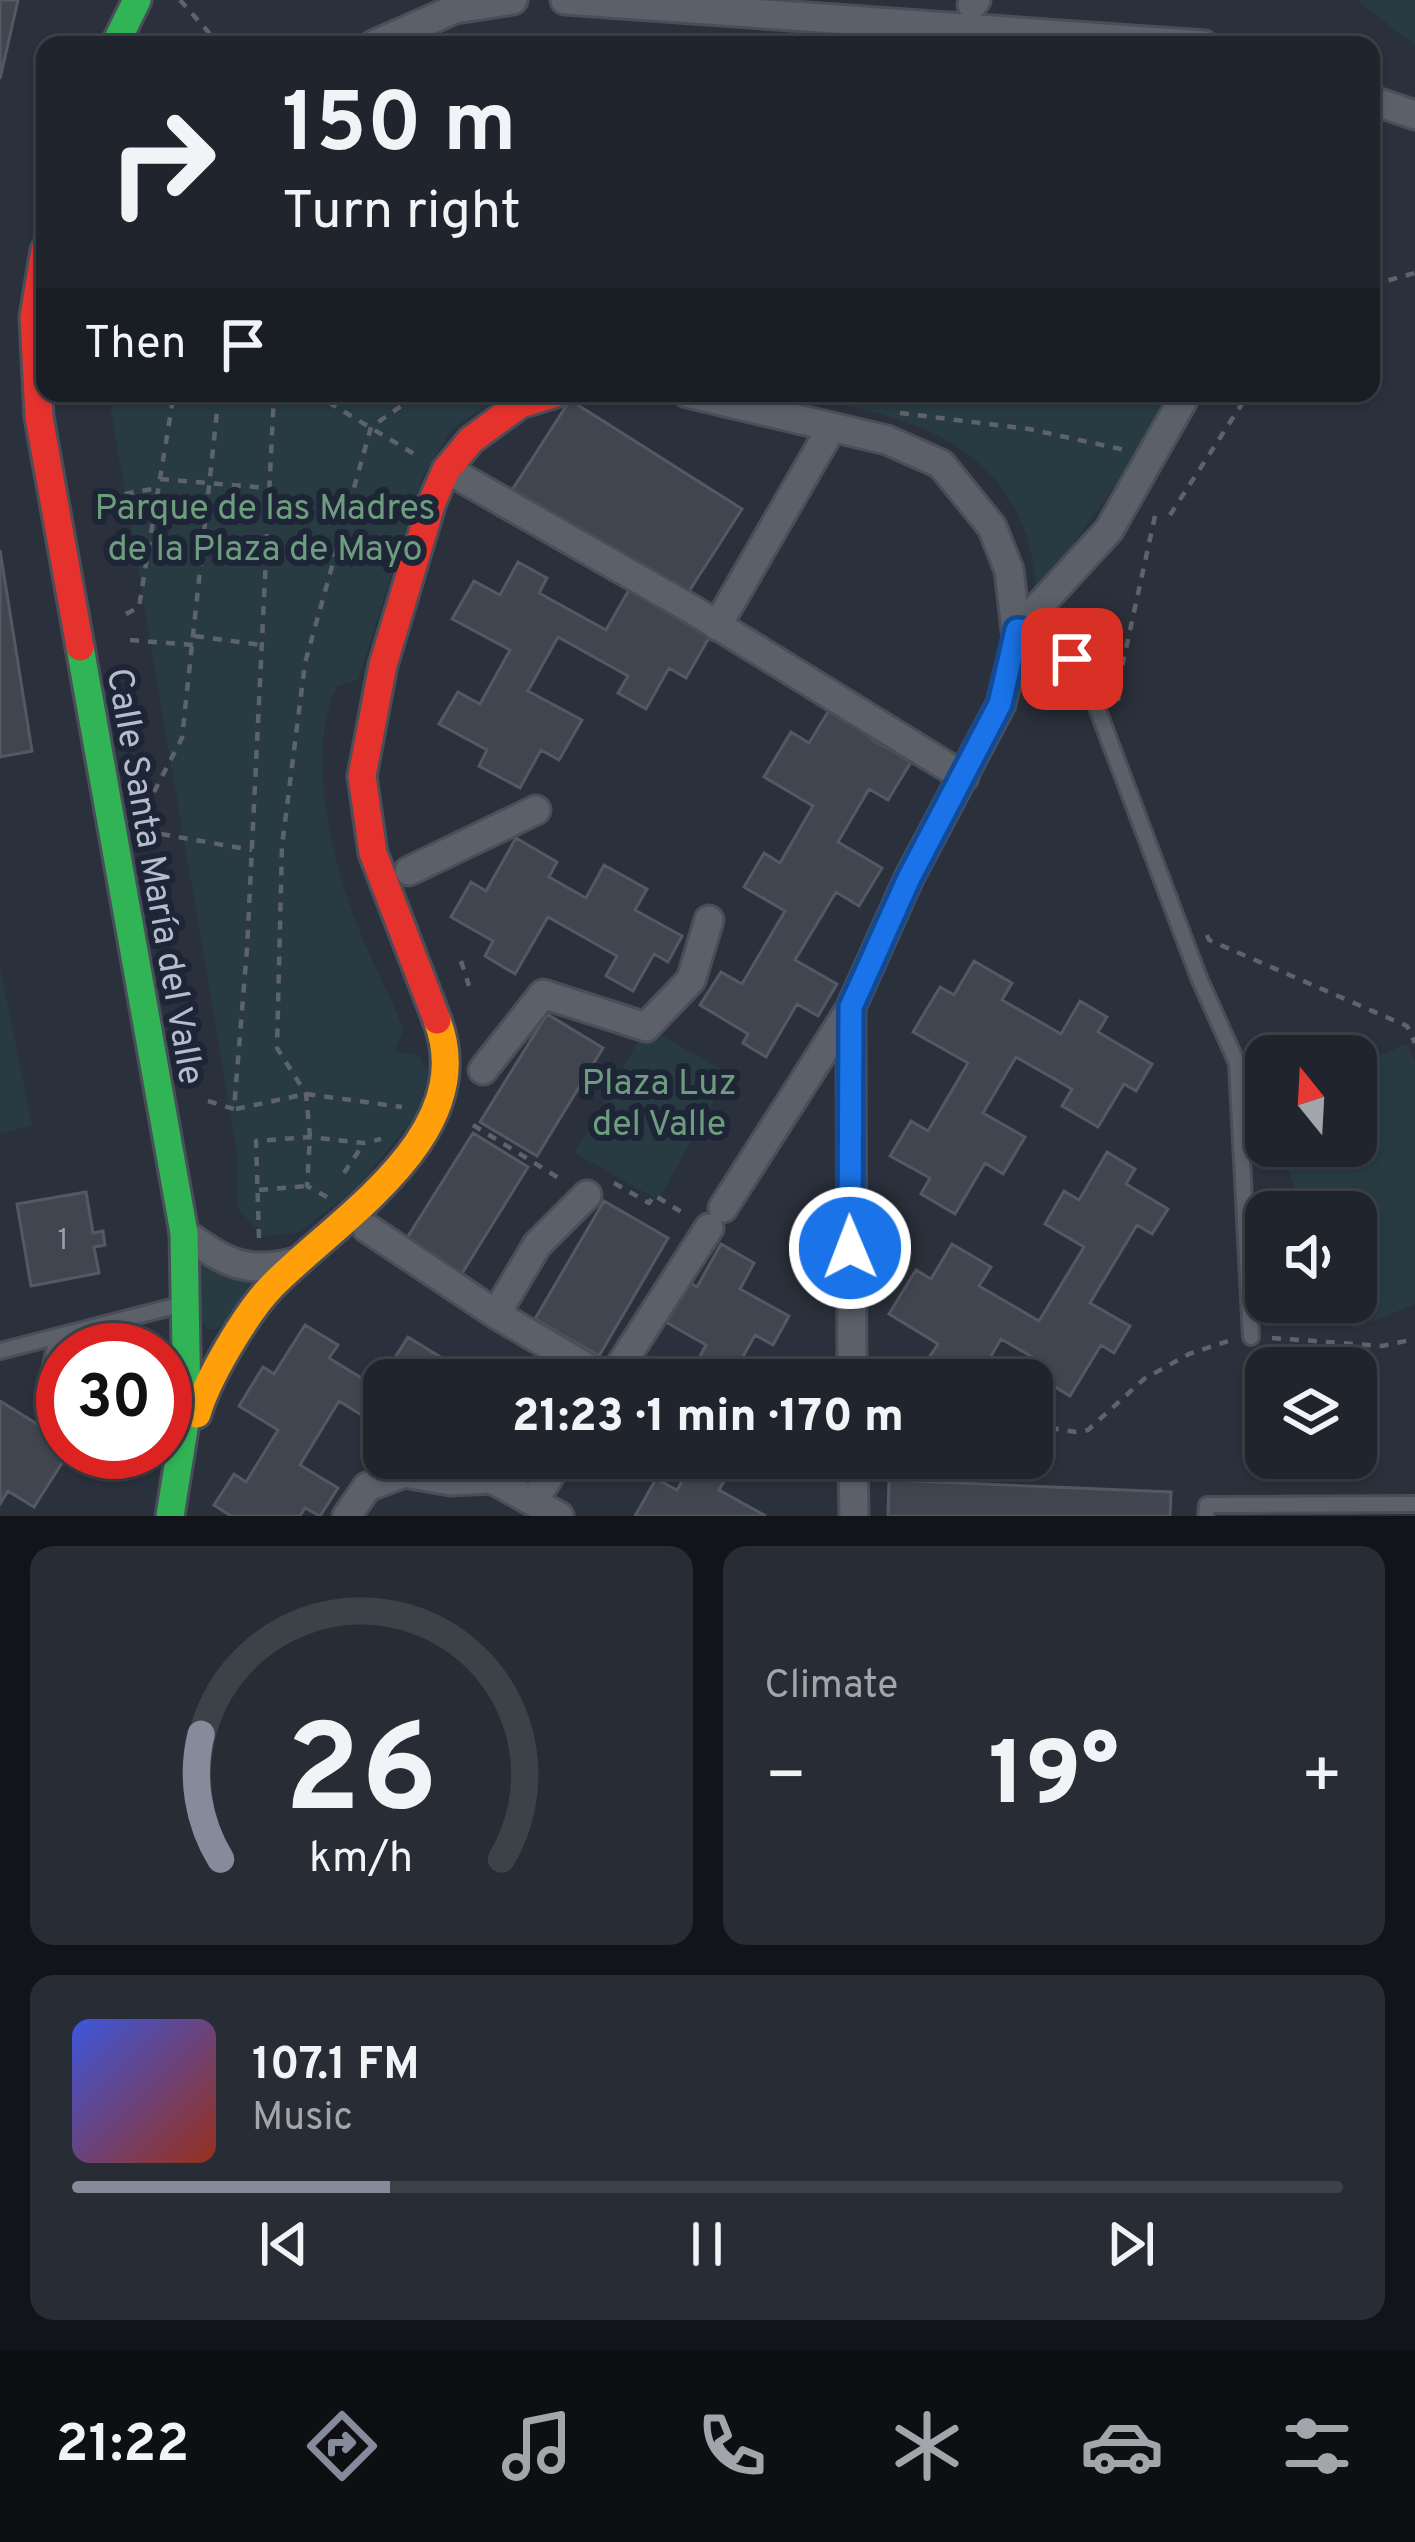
<!DOCTYPE html>
<meta charset="utf-8">
<style>
body{margin:0;font-family:Overpass,sans-serif;background:#282d35;color:#f1f3f6;height:100vh;display:flex;flex-direction:column;font-size:45px;white-space:nowrap}
*{box-sizing:border-box;margin:0}
p{font-size:39px;color:#a2a5aa}
.icon{flex:none;width:66px;height:66px;fill:none;stroke:currentColor;stroke-width:2;stroke-linecap:round;stroke-linejoin:round}
.map{position:relative;height:1516px;overflow:hidden}
.details{display:flex;flex-direction:column;gap:30px;padding:30px;background:#121419;flex:1}
.details>*{flex:none}
.top-card{position:absolute;left:36px;top:36px;width:1344px;height:366px;border-radius:24px;box-shadow:0 3px 9px #0004,0 0 0 3px #3d4249;background:#20252d;color:#f1f3f6;overflow:hidden}
.needle{width:78px;rotate:342deg}
.fabs{position:absolute;left:1245px;top:1035px;display:grid;gap:24px}
.fabs a{display:grid;place-items:center;width:132px;height:132px;border-radius:24px;background:#20252d;box-shadow:0 3px 9px #0004,0 0 0 3px #3d4249;font-size:60px}
.speed{position:absolute;left:36px;top:1323px;display:flex;gap:24px;font-size:60px;font-weight:700;text-align:center}
.speed>*{display:grid;place-content:center;width:156px;height:156px;border-radius:50%;background:#20252d;box-shadow:0 3px 9px #0004,0 0 0 3px #3d4249;line-height:1}
.speed .limit{border:18px solid #d22;background:#fff;color:#111}
.pin{position:absolute;display:grid;place-items:center;width:102px;height:102px;color:#fff;margin:-51px;border-radius:24px;box-shadow:0 6px 18px #0006}
.me{position:absolute;width:132px;margin:-66px;rotate:359deg;stroke-linejoin:round;filter:drop-shadow(0 0 9px #0008)}
.turn{display:flex;align-items:center;gap:42px;height:252px;padding:0 48px;font-size:54px}
.turn .icon{width:156px;height:156px;stroke-width:2.5}
.turn b{display:block;font-size:84px;line-height:102px}
.then{display:flex;align-items:center;height:114px;padding:0 48px;background:#0003;gap:24px;font-size:45px}
.big{font-size:90px;font-weight:800;line-height:1.1}
.details .tile{flex:1;display:flex;flex-direction:column;justify-content:center;gap:18px;min-width:0;padding:0 42px;border-radius:24px;background:#282d35}
.details .dial{align-items:center;gap:0}
.dial svg{height:312px;overflow:visible;fill:none;stroke:#3d4249;stroke-width:7;stroke-linecap:round;text-anchor:middle}
.dial text{fill:#f1f3f6;stroke:none}
.song{display:flex;align-items:center;gap:36px}
.cover{width:144px;height:144px;border-radius:18px;background:linear-gradient(135deg,hsl(230 70% 55%),hsl(10 70% 35%))}
.played{height:12px;border-radius:6px;background:linear-gradient(90deg,#858b9a 25%,#3d4249 25%)}
.keys{display:flex;justify-content:space-around;direction:ltr}
.heat{display:flex;justify-content:space-between;align-items:center;font-size:66px;direction:ltr}
.details .tiles{flex:1;display:grid;gap:30px;grid-template-columns:1fr 1fr}
.tile:last-child{grid-column:span 2}
.trip{position:absolute;left:363px;top:1359px;width:690px;height:120px;border-radius:24px;background:#20252d;box-shadow:0 3px 9px #0004,0 0 0 3px #3d4249;font-weight:800;line-height:120px;text-align:center}
.menu{display:flex;height:192px;justify-content:space-around;align-items:center;background:#0d0f12;color:#a2a5aa}
.menu .icon{width:84px;height:84px}
.menu .current{color:#858b9a}
.menu b{font-size:54px;color:#f1f3f6}
.map>svg:first-child{display:block}
.green{fill:#283b42}
.building{fill:#404550;stroke:#535963;stroke-width:3}
.lines{fill:none;stroke-linecap:round;stroke-linejoin:round}
.lane-casing{stroke:#494e58;stroke-width:20}
.street-casing{stroke:#494e58;stroke-width:33}
.fast-casing{stroke:#494e58;stroke-width:33}
.slow-casing{stroke:#494e58;stroke-width:33}
.jam-casing{stroke:#494e58;stroke-width:33}
.path{stroke:#5e636b;stroke-width:4.5;stroke-dasharray:9 9;stroke-linecap:butt}
.lane{stroke:#5c6069;stroke-width:14}
.street{stroke:#5c6069;stroke-width:27}
.fast{stroke:#30b455;stroke-width:27}
.slow{stroke:#ff9f0a;stroke-width:27}
.jam{stroke:#e5322d;stroke-width:27}
.route-casing{stroke:#114b97;stroke-width:30}
.route{stroke:#1a73e8;stroke-width:21}
.labels{text-anchor:middle;stroke-width:12;stroke-linejoin:round;paint-order:stroke}
.number-label{font-size:30px;fill:#989ead}
.park-label{font-size:36px;fill:#6d9d7e;stroke:#1e2537}
.street-label{font-size:36px;fill:#b6bccc;stroke:#1e2537}
</style>
<div class="map">
<svg width="1415" height="1516" viewBox="0 0 1415 1516">
<rect width="100%" height="100%" fill="#2b313c"/>
<!-- green -->
<path class="green" d="M 1357,0 L 1415,0 L 1415,45 Z
M 108,393 L 504,393 L 452,429 L 423,476 L 358,680 L 337,686 C 304,753 334,871 362,937 C 375,969 392,998 403,1030 L 395,1052 L 419,1055 L 428,1073 L 418,1112 L 358,1186 L 300,1232 L 264,1236 L 238,1209 L 237,1152 Z
M 790,393 L 1181,393 L 1037,595 C 1034,577 1033,557 1028,540 C 992,428 888,415 790,393 Z
M 0,966 L 32,1126 L 0,1133 Z
M 646,1027 L 729,1074 L 658,1200 L 575,1153 Z
M 1407,1044 L 1415,1062 L 1415,1304 L 1354,1329 L 1343,1302 L 1356,1302 L 1356,1212 L 1305,1212 L 1278,1146 L 1356,1146 L 1356,1066 Z
M 204,1265 L 250,1278 L 254,1286 C 242,1303 230,1328 209,1330 L 199,1319 L 194,1272 Z"/>
<!-- building -->
<path class="building" d="M 0,0 L 18,0 L 0,79 Z
M 570,400 L 742,509 L 684,599 L 512,490 Z
M 0,550 L 32,751 L 0,757 Z
M 518,562 L 547,578 L 539,593 L 606,630 L 634,581 L 678,604 L 671,615 L 710,636 L 686,678 L 669,668 L 646,709 L 618,693 L 628,676 L 558,637 L 528,691 L 582,720 L 559,760 L 541,750 L 520,788 L 479,766 L 487,750 L 439,724 L 458,692 L 480,704 L 510,650 L 452,619 L 474,581 L 500,595 Z
M 834,702 L 876,727 L 870,738 L 911,762 L 888,800 L 869,789 L 838,842 L 882,868 L 859,906 L 836,892 L 795,960 L 837,984 L 818,1016 L 797,1004 L 766,1057 L 743,1043 L 748,1034 L 700,1005 L 721,972 L 742,984 L 785,911 L 744,887 L 764,853 L 780,863 L 813,806 L 764,777 L 791,732 L 809,743 Z
M 516,838 L 557,862 L 549,877 L 586,898 L 604,865 L 647,889 L 635,910 L 682,936 L 668,962 L 654,954 L 633,991 L 606,976 L 617,956 L 548,917 L 515,974 L 485,956 L 493,941 L 451,917 L 471,882 L 486,891 Z
M 974,961 L 1012,983 L 1002,1000 L 1061,1034 L 1080,1001 L 1107,1017 L 1098,1032 L 1152,1064 L 1136,1091 L 1124,1084 L 1098,1127 L 1062,1106 L 1072,1089 L 1016,1057 L 983,1113 L 1025,1137 L 1003,1174 L 985,1163 L 955,1214 L 921,1194 L 930,1178 L 890,1156 L 911,1121 L 928,1131 L 968,1063 L 913,1032 L 940,987 L 954,995 Z
M 547,1014 L 603,1048 L 537,1156 L 480,1122 Z
M 473,1133 L 528,1167 L 461,1275 L 405,1241 Z
M 1107,1152 L 1135,1169 L 1126,1184 L 1168,1209 L 1152,1234 L 1137,1225 L 1090,1303 L 1130,1326 L 1114,1353 L 1101,1345 L 1070,1396 L 1040,1378 L 1048,1366 L 1001,1339 L 977,1380 L 970,1380 L 930,1356 L 938,1344 L 889,1314 L 916,1270 L 931,1279 L 952,1244 L 991,1267 L 979,1286 L 1039,1321 L 1084,1247 L 1045,1224 L 1064,1191 L 1079,1200 Z
M 86,1192 L 93,1233 L 103,1231 L 105,1245 L 94,1247 L 99,1273 L 31,1286 L 17,1204 Z
M 604,1201 L 668,1238 L 599,1356 L 535,1319 Z
M 721,1244 L 754,1263 L 740,1289 L 789,1316 L 773,1345 L 755,1335 L 730,1380 L 687,1380 L 706,1345 L 657,1317 L 679,1277 L 697,1287 Z
M 305,1325 L 338,1345 L 329,1358 L 376,1387 L 408,1337 L 442,1358 L 434,1371 L 449,1380 L 384,1380 L 384,1429 L 339,1401 L 300,1465 L 338,1488 L 320,1516 L 305,1508 L 300,1516 L 231,1516 L 214,1505 L 234,1474 L 246,1482 L 278,1430 L 239,1406 L 263,1367 L 274,1374 Z
M 507,1362 L 536,1380 L 496,1380 Z
M 0,1401 L 63,1440 L 63,1452 L 69,1452 L 34,1507 L 8,1491 L 0,1504 Z
M 496,1458 L 537,1458 L 521,1482 L 492,1464 Z
M 695,1458 L 737,1458 L 719,1490 L 766,1516 L 635,1516 L 656,1479 L 677,1490 Z
M 889,1480 L 1171,1492 L 1170,1516 L 888,1516 Z"/>
<g class="lines">
<defs>
<path id="lane" d="M 1017,630 L 1055,634 L 1088,684 L 1199,978 L 1237,1063 L 1251,1337
M 113,1350 L 116,1322
M 0,1351 L 187,1303
M 43,1404 L 57,1337
M 1206,1516 L 1207,1505 L 1415,1504"/>
<path id="street" d="M 565,0 L 1204,45
M 972,5 L 976,0
M 373,45 L 455,9 L 513,0
M 1371,100 L 1415,115
M 687,393 L 887,440 L 941,464 L 992,527 L 1009,570 L 1017,638 L 1001,704 L 909,878 L 851,1007 L 852,1380
M 455,474 L 691,609 L 964,777
M 717,626 L 832,427
M 1017,630 L 1109,530 L 1187,393
M 409,871 L 536,810
M 483,1070 L 543,994 L 646,1027 L 691,980 L 709,920
M 723,1208 L 849,1011
M 367,1228 L 496,1314 L 537,1245 L 587,1195
M 184,1233 C 226,1263 247,1276 299,1261
M 496,1314 L 608,1380
M 611,1380 L 709,1228
M 853,1458 L 854,1516
M 534,1500 L 561,1458
M 347,1516 L 367,1487 L 404,1473 L 451,1481 L 492,1479 L 559,1516"/>
<path id="fast" d="M 115,45 L 137,0
M 80,647 L 184,1233 L 187,1410 L 170,1516"/>
<path id="slow" d="M 197,1414 C 207,1379 246,1313 272,1286 C 339,1218 481,1134 437,1020"/>
<path id="jam" d="M 45,250 L 34,317 L 39,417 L 80,647
M 437,1020 L 373,853 L 362,776 L 383,665 L 432,502 L 446,470 L 471,440 L 520,404 L 556,393"/>
</defs>
<!-- lane casing -->
<use href="#lane" class="lane-casing"/>
<!-- street casing -->
<use href="#street" class="street-casing"/>
<!-- fast casing -->
<use href="#fast" class="fast-casing"/>
<!-- slow casing -->
<use href="#slow" class="slow-casing"/>
<!-- jam casing -->
<use href="#jam" class="jam-casing"/>
<!-- path -->
<path class="path" d="M 180,0 L 220,45
M 1371,285 L 1415,273
M 313,393 L 416,455
M 900,413 L 1029,429 L 1125,450
M 160,479 L 267,488
M 107,497 L 158,488
M 1170,515 L 1249,393
M 126,614 L 139,607 L 174,393
M 195,636 L 261,645
M 130,640 L 193,645
M 1118,701 L 1120,676 L 1157,507
M 154,792 L 182,738 L 219,393
M 161,834 L 252,850
M 1207,935 L 1209,940 L 1407,1026 L 1415,1043
M 461,961 L 469,986
M 208,1101 L 234,1109 L 247,949 L 274,393
M 236,1109 L 306,1094 L 402,1107
M 473,1125 L 562,1180
M 344,1173 L 364,1143
M 614,1183 L 649,1203 L 654,1195 L 683,1213
M 259,1190 L 307,1186
M 327,1197 L 307,1186 L 310,1137 L 306,1094 L 277,1048 L 282,846 L 305,663 L 371,427 L 420,393
M 259,1238 L 256,1141 L 310,1137 L 364,1143 L 381,1139
M 1272,1338 L 1382,1346 L 1415,1339
M 1032,1425 L 1076,1432 L 1088,1430 L 1144,1379 L 1189,1354 L 1231,1340"/>
<!-- lane -->
<use href="#lane" class="lane"/>
<!-- street -->
<use href="#street" class="street"/>
<!-- fast -->
<use href="#fast" class="fast"/>
<!-- slow -->
<use href="#slow" class="slow"/>
<!-- jam -->
<use href="#jam" class="jam"/>
</g>
<g class="lines">
<defs>
<path id="route" d="M 850,1248 L 851,1007 L 909,878 L 1000,704 L 1017,630 L 1055,634 L 1072,659"/>
</defs>
<!-- route casing -->
<use href="#route" class="route-casing"/>
<!-- route -->
<use href="#route" class="route"/>
</g>
<g class="labels">
<!-- number labels -->
<g class="number-label">
<text x="63" y="1249">1</text>
</g>
<!-- park labels -->
<g class="park-label">
<text x="265" y="519">Parque de las Madres<tspan x="265" dy="41">de la Plaza de Mayo</tspan></text>
<text x="659" y="1094">Plaza Luz<tspan x="659" dy="41">del Valle</tspan></text>
</g>
<!-- street labels -->
<g class="street-label">
<text transform="translate(157 876) rotate(80)" y="13">Calle Santa María del Valle</text>
</g>
</g>
</svg>
<div class="fabs">
<a><svg class="needle" viewBox="-14 -14 28 28"><path d="M0-13l5 13h-10z" fill="#e53935"/><path d="M0 13l5-13h-10z" fill="#a2a5aa"/></svg></a>
<a><svg class="icon" aria-label="sound" viewBox="0 0 24 24"><path d="M4 9h4l5-4v14l-5-4H4zM17 9q2 3 0 6"/></svg></a>
<a><svg class="icon" aria-label="layers" viewBox="0 0 24 24"><path d="M12 4l9 5-9 5-9-5zM3 14l9 5 9-5"/></svg></a>
</div>
<div class="speed"><div class="limit">30</div></div>
<div class="pin" style="left:1072px;top:659px;background:#d93025"><svg class="icon" aria-label="arrive" viewBox="0 0 24 24"><path d="M6 21V4h12l-3 4 3 4H6"/></svg></div>
<svg class="me" style="left:850px;top:1248px" viewBox="-20 -20 40 40"><circle r="17" fill="#1a73e8" stroke="#fff" stroke-width="3"/><path d="M0-11L8 9 0 5-8 9z" fill="#fff"/></svg>
<div class="trip">21:23 · 1 min · 170 m</div>
<div class="top-card">
<div class="turn"><svg class="icon" aria-label="right" viewBox="0 0 24 24"><path d="M7 20v-9h11M14 6l5 5-5 5"/></svg><div><b>150 m</b>Turn right</div></div>
<div class="then">Then<svg class="icon" aria-label="arrive" viewBox="0 0 24 24"><path d="M6 21V4h12l-3 4 3 4H6"/></svg></div>
</div>
</div>
<section class="details">
<div class="tiles">
<div class="tile dial"><svg viewBox="0 0 100 80">
<path d="M14 69A42 42 0 1 1 86 69"/>
<path d="M14 69A42 42 0 0 1 9 37" stroke="#858b9a"/>
<text x="50" y="56" font-size="32" font-weight="700">26</text>
<text x="50" y="72" font-size="11">km/h</text>
</svg></div>
<div class="tile"><p>Climate</p>
<div class="heat"><a>−</a><b class="big">19°</b><a>+</a></div>
</div>
<div class="tile">
<div class="song"><i class="cover"></i><div><b>107.1 FM</b><p>Music</p></div></div>
<div class="played"></div>
<div class="keys"><svg class="icon" aria-label="previous" viewBox="0 0 24 24"><path d="M18 5L8 12l10 7zM5 5v14"/></svg><svg class="icon" aria-label="pause" viewBox="0 0 24 24"><path d="M8 5v14M16 5v14"/></svg><svg class="icon" aria-label="next" viewBox="0 0 24 24"><path d="M6 5l10 7-10 7zM19 5v14"/></svg></div>
</div>
</div>
</section>
<nav class="menu">
<b>21:22</b>
<svg class="icon current" aria-label="directions" viewBox="0 0 24 24"><path d="M12 3l9 9-9 9-9-9zM9 14v-3h6M13 9l2 2-2 2"/></svg>
<svg class="icon" aria-label="music" viewBox="0 0 24 24"><path d="M9 18V5l10-2v13"/><circle cx="6" cy="18" r="3"/><circle cx="16" cy="16" r="3"/></svg>
<svg class="icon" aria-label="phone" viewBox="0 0 24 24"><path d="M5 4h4l2 5-3 2q2 4 5 5l2-3 5 2v4C11 20 4 13 5 4z"/></svg>
<svg class="icon" aria-label="climate" viewBox="0 0 24 24"><path d="M12 3v18M4 7l16 10M4 17L20 7"/></svg>
<svg class="icon" aria-label="car" viewBox="0 0 24 24"><path d="M5 17H2v-5l4-1 3-4h7l3 4 3 1v5h-3M9 17h6M6 11h13"/><circle cx="7" cy="17" r="2"/><circle cx="17" cy="17" r="2"/></svg>
<svg class="icon" aria-label="filters" viewBox="0 0 24 24"><path d="M4 7h16M4 17h16"/><circle cx="9" cy="7" r="2"/><circle cx="15" cy="17" r="2"/></svg>
</nav>
